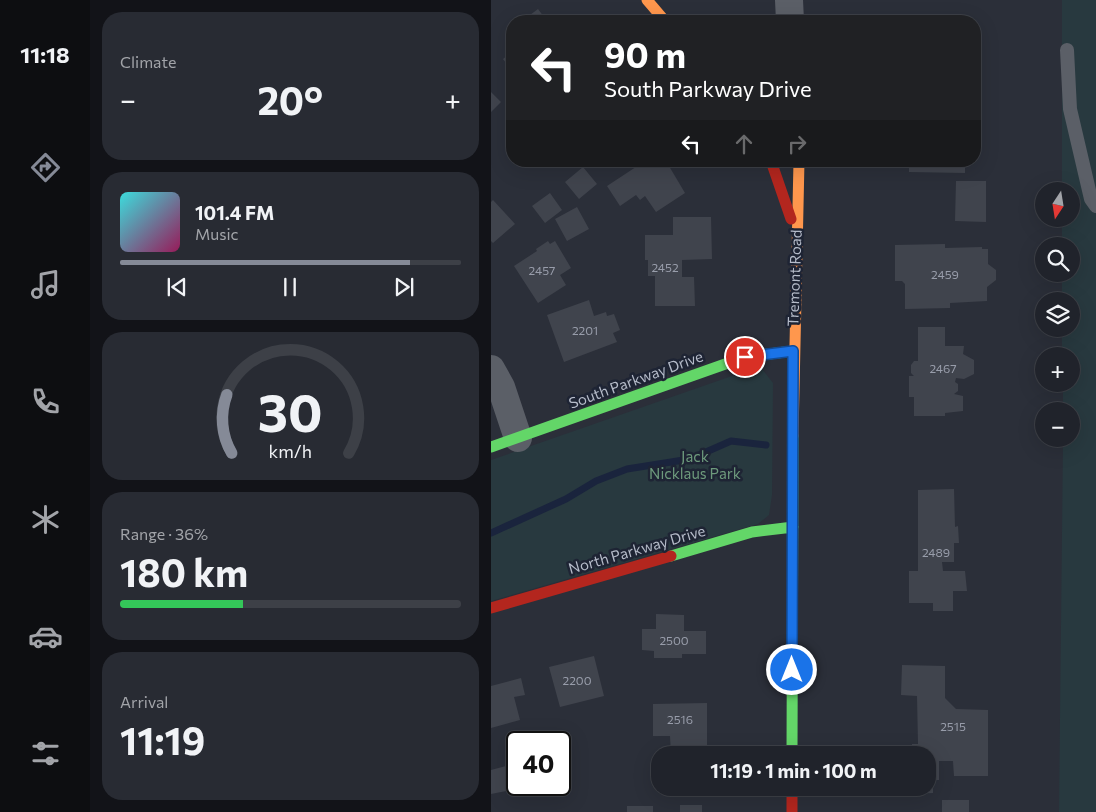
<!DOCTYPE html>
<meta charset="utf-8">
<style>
body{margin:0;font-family:Commissioner,sans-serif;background:#282b33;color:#f1f3f6;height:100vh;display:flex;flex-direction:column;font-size:19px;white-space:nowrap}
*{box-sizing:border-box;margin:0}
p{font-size:16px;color:#a2a4a9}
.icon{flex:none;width:28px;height:28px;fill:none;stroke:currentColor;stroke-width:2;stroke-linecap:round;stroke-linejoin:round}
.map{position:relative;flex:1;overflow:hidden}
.details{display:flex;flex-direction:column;gap:12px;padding:12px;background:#121318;width:401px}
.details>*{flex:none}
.banner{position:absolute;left:15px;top:15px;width:475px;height:152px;border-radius:20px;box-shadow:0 5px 20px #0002,0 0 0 1px #3d4047;background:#202124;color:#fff;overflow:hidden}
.needle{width:32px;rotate:192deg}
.tools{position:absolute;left:544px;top:182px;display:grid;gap:10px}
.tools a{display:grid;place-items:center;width:45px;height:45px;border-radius:50%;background:#20232b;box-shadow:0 5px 20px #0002,0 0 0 1px #3d4047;font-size:25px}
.speed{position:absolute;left:15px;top:731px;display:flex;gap:10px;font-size:25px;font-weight:700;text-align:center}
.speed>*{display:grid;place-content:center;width:65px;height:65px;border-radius:50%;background:#20232b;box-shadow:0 5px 20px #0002,0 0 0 1px #3d4047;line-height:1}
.speed .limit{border:2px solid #111;border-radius:8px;background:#fff;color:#111}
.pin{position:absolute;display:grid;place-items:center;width:42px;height:42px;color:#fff;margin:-21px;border:2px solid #fff;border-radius:50%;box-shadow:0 1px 5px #0007}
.me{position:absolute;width:55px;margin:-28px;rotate:0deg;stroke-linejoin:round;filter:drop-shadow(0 0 4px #0008)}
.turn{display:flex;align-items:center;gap:18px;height:105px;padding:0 15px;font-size:22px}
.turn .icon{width:65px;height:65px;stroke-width:2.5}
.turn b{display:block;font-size:35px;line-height:42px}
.lanes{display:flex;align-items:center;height:48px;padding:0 15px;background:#0003;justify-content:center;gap:25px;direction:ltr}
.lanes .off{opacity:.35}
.big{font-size:38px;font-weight:700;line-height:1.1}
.details .tile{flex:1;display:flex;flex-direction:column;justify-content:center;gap:8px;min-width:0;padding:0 18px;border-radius:20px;background:#282b33}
.details .dial{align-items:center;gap:0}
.dial svg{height:130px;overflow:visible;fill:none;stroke:#3d4047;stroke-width:7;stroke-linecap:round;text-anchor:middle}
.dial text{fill:#f1f3f6;stroke:none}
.song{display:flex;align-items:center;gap:15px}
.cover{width:60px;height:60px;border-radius:8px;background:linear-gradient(135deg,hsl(180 70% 55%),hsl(330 70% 35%))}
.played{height:5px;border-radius:2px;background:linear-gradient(90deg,#858a97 85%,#3d4047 85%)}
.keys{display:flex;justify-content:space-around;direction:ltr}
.heat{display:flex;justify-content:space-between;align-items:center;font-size:28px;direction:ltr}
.charge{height:8px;border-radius:4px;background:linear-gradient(90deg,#34c759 36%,#3d4047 0)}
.trip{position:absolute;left:160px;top:746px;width:285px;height:50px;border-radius:20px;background:#20232b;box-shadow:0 5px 20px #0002,0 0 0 1px #3d4047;font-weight:700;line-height:50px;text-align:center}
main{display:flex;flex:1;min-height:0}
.tabs{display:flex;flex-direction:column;width:90px;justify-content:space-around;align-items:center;background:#0d0e11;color:#a2a4a9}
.tabs .icon{width:35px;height:35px}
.tabs .on{color:#858a97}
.tabs b{font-size:22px;color:#f1f3f6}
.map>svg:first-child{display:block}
.green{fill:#28393f}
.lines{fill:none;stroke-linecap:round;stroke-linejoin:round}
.stream{stroke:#1a243d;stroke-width:7}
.building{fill:#40444d}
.lane{stroke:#5b5f67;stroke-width:14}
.street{stroke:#5b5f67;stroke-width:28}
.fast{stroke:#63d668;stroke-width:11}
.slow{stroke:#ff974d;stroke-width:11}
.jam{stroke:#b3261e;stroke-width:11}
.route-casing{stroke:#114b97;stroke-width:12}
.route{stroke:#1a73e8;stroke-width:9}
.labels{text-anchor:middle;stroke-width:5;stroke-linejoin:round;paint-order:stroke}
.number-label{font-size:12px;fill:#989daa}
.street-label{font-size:15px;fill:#b5bbc9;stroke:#1e2434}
.park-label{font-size:15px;fill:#6d9a7c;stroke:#1e2434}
</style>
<main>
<nav class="tabs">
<b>11:18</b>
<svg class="icon on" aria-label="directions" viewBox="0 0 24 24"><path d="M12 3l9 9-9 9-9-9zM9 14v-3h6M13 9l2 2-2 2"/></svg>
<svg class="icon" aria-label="music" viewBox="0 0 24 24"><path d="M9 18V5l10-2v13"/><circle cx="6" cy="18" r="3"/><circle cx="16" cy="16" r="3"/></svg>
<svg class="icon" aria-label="phone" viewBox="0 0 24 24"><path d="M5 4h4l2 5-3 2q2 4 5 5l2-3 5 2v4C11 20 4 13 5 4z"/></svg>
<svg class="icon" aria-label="climate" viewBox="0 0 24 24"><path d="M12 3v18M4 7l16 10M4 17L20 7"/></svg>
<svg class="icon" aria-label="car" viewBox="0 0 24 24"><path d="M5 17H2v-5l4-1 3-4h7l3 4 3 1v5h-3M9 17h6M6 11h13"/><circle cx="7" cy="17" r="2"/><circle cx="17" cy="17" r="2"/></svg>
<svg class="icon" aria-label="filters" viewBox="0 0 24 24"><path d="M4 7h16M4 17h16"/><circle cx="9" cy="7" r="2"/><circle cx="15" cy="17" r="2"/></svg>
</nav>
<section class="details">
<div class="tile"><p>Climate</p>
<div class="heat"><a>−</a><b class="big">20°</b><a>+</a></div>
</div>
<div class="tile">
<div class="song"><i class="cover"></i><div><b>101.4 FM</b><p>Music</p></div></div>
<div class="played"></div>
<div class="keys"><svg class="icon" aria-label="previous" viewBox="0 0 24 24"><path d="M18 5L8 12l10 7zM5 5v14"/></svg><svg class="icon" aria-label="pause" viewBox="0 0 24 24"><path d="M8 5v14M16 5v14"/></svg><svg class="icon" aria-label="next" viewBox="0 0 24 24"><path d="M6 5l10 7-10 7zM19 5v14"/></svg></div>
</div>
<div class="tile dial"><svg viewBox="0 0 100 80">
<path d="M14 69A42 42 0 1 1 86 69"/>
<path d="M14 69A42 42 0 0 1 11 33" stroke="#858a97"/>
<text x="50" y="56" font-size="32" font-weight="700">30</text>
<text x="50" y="72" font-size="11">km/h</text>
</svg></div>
<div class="tile"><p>Range · 36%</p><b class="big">180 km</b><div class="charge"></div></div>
<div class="tile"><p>Arrival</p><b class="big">11:19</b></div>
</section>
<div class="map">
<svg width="605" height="812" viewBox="0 0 605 812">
<rect width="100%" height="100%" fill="#2b2f39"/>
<!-- green -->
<path class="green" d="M 571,0 L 605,0 L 605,812 L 568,812 L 572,439 L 580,439 L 580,411 L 572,411 L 572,384 L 580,384 L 580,356 L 571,356 L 571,329 L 580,329 L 580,301 L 571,301 L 571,274 L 580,274 L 580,246 L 571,246 L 571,219 L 580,219 L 580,191 L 571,191 Z
M 261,369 L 271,369 L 282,383 L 281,495 L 278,515 L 267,524 L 0,601 L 0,460 Z"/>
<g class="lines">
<!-- stream -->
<path class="stream" d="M 0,533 L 75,499 L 105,481 L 136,469 L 199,459 L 240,441 L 275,445"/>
</g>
<!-- building -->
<path class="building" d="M 47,9 L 56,21 L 31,21 Z
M 21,52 L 21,71 L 12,59 Z
M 484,76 L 490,76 L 489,102 L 484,102 Z
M 0,92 L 10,102 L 0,112 Z
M 154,161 L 175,161 L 194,193 L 165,212 L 154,196 L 149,200 L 145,195 L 129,206 L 116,186 Z
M 418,161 L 482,161 L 478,166 L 474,166 L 474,173 L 418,172 Z
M 92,167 L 106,184 L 88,199 L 74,182 Z
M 465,181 L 495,181 L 495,222 L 464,221 Z
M 59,193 L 71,210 L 54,223 L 41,206 Z
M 2,200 L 24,224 L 2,243 L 0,241 L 0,202 Z
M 86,207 L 98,229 L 76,241 L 64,219 Z
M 182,217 L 220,217 L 221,259 L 191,260 L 191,277 L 203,277 L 204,306 L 164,306 L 164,276 L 157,276 L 157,260 L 154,260 L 154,235 L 182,235 Z
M 57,241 L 59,244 L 64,241 L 80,268 L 69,275 L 75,285 L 47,303 L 23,266 L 46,251 L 45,249 Z
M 454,244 L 454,248 L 491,247 L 491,249 L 497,249 L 497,264 L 505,270 L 505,280 L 496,287 L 496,301 L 459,303 L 459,308 L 414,309 L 414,284 L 411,281 L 404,281 L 404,245 Z
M 98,300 L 103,316 L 115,312 L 116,316 L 123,314 L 129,330 L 122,333 L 126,342 L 73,362 L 56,315 Z
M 427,327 L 454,327 L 454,346 L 473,346 L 472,354 L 483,360 L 483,374 L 473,379 L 465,378 L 464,382 L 467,384 L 467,391 L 463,394 L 472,396 L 472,411 L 454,413 L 454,416 L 423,416 L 423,397 L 418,397 L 418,376 L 423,376 L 420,373 L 420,365 L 423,361 L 427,361 Z
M 463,489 L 464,527 L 467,526 L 468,543 L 463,543 L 463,562 L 451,562 L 452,571 L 474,571 L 476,591 L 462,591 L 462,611 L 442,611 L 442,603 L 418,603 L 418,571 L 427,571 L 427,490 Z
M 165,614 L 193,615 L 193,631 L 215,631 L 215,654 L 191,654 L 191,658 L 163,658 L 163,651 L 151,650 L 151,629 L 165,629 Z
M 103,656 L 113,696 L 69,707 L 58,667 Z
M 411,665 L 454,666 L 454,698 L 465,709 L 497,710 L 497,776 L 463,776 L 462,761 L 448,761 L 448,780 L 442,780 L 442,793 L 418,794 L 418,788 L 436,788 L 436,755 L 421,755 L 421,744 L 427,744 L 426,696 L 410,695 Z
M 30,678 L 34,695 L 23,697 L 29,720 L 0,728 L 0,686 Z
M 216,703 L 216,755 L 180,755 L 179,736 L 162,736 L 162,704 Z
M 15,766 L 20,790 L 0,794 L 0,770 Z
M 451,800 L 478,800 L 478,812 L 451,812 Z
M 189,805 L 211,805 L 211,812 L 189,812 Z
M 136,806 L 162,806 L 162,812 L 136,812 Z"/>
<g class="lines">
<!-- lane -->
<path class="lane" d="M 576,50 L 579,109 L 600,199 L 605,206"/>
<!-- street -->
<path class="street" d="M 298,0 L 299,21
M 0,369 L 10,387 L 27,438"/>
<!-- fast -->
<path class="fast" d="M 0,447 L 254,357 L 302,351
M 180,556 L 261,532 L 302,527
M 301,755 L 302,436"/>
<!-- slow -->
<path class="slow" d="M 156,0 L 174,21
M 302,436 L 308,161"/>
<!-- jam -->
<path class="jam" d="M 280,161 L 300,219
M 0,608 L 180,556
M 301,788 L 301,812"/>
</g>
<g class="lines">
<defs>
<path id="route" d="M 254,357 L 302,351 L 301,670"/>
</defs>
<!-- route casing -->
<use href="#route" class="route-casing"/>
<!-- route -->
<use href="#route" class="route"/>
</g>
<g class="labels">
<!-- number labels -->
<g class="number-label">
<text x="174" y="272">2452</text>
<text x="51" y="275">2457</text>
<text x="454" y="279">2459</text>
<text x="94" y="335">2201</text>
<text x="452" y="373">2467</text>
<text x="445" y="557">2489</text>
<text x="183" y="645">2500</text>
<text x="86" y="685">2200</text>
<text x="189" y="724">2516</text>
<text x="462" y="731">2515</text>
</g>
<!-- street labels -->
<g class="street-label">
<text transform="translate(304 278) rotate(-88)" y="5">Tremont Road</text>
<text transform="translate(145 380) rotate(-20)" y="5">South Parkway Drive</text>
<text transform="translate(146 550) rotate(-16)" y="5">North Parkway Drive</text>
</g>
<!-- park labels -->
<g class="park-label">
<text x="204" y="462">Jack<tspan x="204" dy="17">Nicklaus Park</tspan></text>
</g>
</g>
</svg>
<div class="tools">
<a><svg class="needle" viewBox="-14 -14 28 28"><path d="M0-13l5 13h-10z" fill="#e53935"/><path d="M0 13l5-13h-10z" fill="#a2a4a9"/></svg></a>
<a><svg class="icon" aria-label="search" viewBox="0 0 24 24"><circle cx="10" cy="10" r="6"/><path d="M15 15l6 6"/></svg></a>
<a><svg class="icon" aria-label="layers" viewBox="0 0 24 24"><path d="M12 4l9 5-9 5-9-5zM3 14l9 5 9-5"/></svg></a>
<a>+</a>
<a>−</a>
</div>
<div class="speed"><div class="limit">40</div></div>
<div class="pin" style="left:254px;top:357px;background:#d93025"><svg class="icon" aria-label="arrive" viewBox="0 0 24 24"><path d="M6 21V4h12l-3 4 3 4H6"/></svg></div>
<svg class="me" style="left:301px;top:670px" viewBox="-20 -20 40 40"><circle r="17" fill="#1a73e8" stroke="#fff" stroke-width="3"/><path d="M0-11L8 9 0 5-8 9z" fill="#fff"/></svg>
<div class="trip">11:19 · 1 min · 100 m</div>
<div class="banner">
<div class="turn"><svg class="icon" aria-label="left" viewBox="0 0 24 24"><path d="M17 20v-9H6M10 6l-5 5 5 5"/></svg><div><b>90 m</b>South Parkway Drive</div></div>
<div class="lanes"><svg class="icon" aria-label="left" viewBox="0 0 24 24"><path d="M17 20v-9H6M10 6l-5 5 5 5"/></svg><svg class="icon off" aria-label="ahead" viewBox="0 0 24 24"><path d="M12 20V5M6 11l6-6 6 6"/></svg><svg class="icon off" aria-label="right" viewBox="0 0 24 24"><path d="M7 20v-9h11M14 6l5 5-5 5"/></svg></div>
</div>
</div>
</main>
